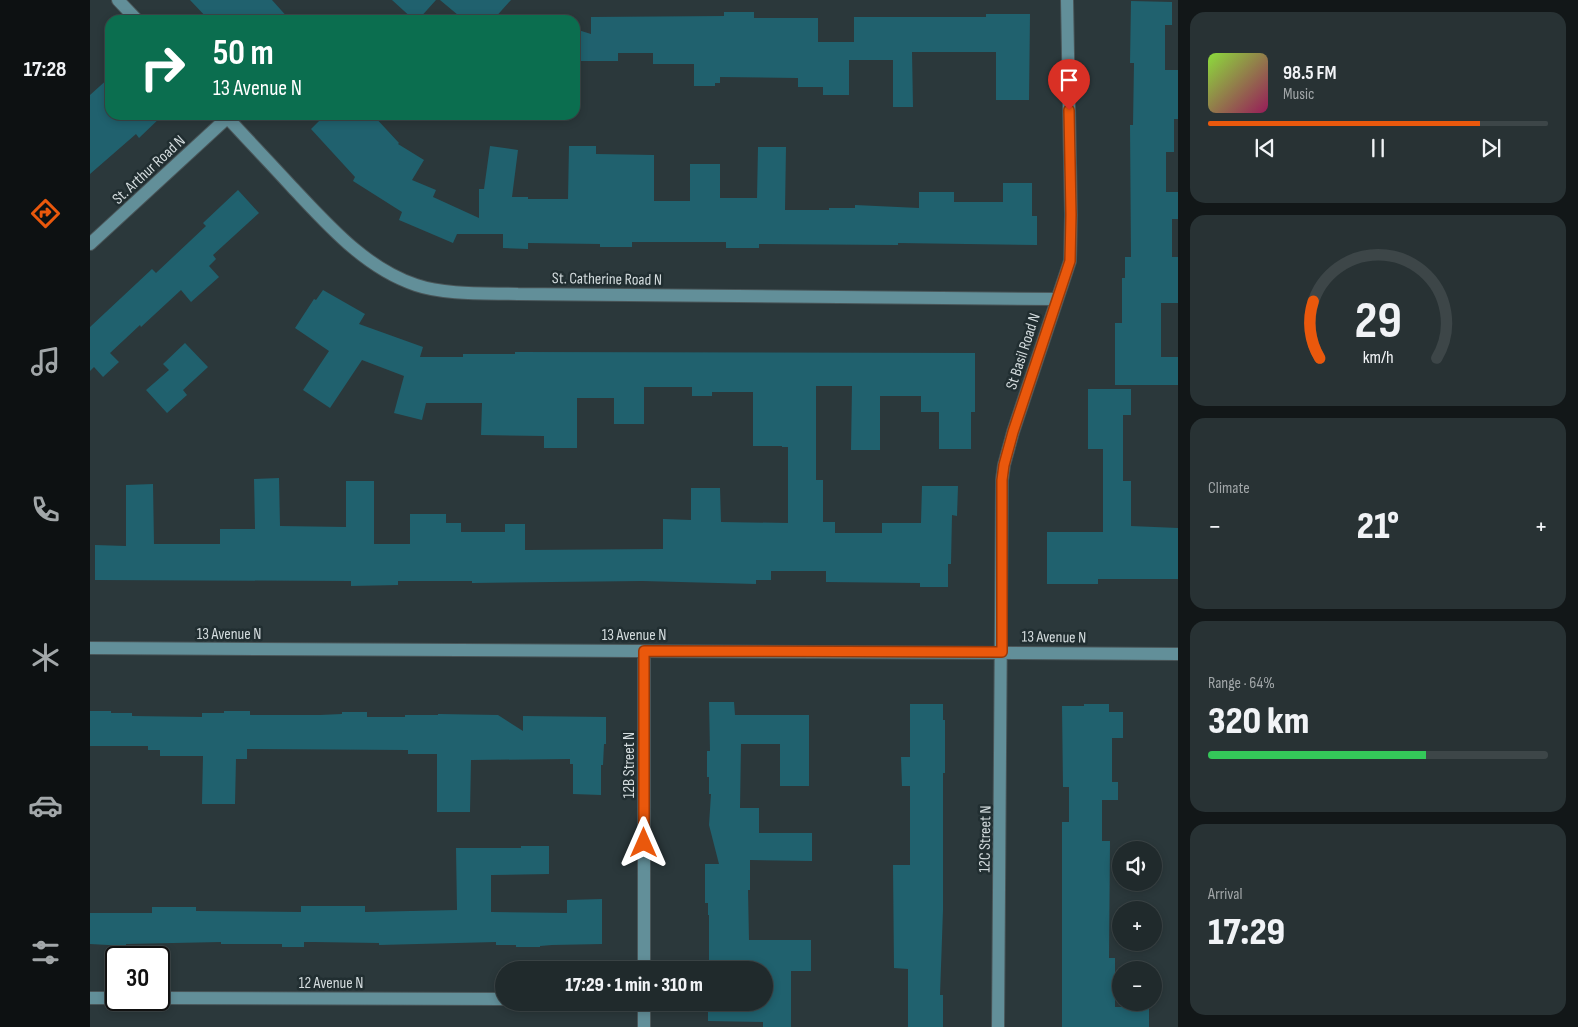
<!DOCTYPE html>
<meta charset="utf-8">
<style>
body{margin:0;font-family:"Sofia Sans Condensed",sans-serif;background:#283234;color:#f1f3f6;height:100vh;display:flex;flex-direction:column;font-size:19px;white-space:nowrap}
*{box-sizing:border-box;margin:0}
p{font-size:16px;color:#a2a7a9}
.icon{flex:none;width:28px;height:28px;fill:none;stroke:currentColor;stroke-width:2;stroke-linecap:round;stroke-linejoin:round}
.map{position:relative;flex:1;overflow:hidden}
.drawer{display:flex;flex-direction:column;gap:12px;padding:12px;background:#121718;width:400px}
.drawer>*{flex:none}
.top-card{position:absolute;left:15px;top:15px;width:475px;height:105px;border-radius:15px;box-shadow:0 2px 8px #0003,0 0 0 1px #3d4648;background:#0b6e4f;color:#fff;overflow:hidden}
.tools{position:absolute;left:1022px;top:841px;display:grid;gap:10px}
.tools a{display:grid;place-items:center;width:50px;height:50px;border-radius:50%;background:#202a2c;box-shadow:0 2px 8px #0003,0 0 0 1px #3d4648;font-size:25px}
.speed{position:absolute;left:15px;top:946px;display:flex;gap:10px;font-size:25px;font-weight:700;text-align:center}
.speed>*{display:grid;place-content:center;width:65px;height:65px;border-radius:50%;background:#202a2c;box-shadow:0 2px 8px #0003,0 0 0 1px #3d4648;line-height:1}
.speed .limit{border:2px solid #111;border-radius:8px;background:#fff;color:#111}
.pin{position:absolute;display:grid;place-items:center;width:42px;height:42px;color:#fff;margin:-51px -21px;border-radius:50% 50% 50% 0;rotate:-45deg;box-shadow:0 0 5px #0007}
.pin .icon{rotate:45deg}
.me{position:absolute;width:55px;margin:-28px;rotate:0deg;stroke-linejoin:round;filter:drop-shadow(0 0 4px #0008)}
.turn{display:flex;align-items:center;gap:18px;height:105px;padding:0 25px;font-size:22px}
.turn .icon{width:65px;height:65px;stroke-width:2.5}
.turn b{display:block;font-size:35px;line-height:42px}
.big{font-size:38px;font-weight:800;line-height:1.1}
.drawer .tile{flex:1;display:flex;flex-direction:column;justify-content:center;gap:8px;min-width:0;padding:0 18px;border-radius:15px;background:#283234}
.drawer .dial{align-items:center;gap:0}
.dial svg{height:130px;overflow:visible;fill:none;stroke:#3d4648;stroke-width:7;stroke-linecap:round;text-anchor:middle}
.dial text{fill:#f1f3f6;stroke:none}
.song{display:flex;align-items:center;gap:15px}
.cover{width:60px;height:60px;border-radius:8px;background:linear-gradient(135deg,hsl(90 70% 55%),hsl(330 70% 35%))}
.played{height:5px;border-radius:2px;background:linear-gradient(90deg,#ea580c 80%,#3d4648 80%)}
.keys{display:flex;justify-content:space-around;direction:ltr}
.heat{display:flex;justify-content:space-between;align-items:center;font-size:28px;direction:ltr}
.charge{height:8px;border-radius:4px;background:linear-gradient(90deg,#34c759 64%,#3d4648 0)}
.trip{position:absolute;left:405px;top:961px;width:278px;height:50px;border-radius:25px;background:#202a2c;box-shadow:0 2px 8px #0003,0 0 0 1px #3d4648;font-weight:800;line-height:50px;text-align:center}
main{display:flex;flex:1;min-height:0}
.menu{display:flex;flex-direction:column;width:90px;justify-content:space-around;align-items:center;background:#0d1112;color:#a2a7a9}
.menu .icon{width:35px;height:35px}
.menu .on{color:#ea580c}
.menu b{font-size:22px;color:#f1f3f6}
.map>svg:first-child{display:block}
.building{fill:#20616e}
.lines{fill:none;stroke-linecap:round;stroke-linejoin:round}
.minor-casing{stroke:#495558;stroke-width:14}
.minor{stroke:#628f99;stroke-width:12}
.route-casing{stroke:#983908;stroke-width:12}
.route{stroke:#ea580c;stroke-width:9}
.labels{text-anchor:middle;stroke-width:5;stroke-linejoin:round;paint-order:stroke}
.street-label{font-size:16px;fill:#d3dbdd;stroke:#212e31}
</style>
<main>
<nav class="menu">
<b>17:28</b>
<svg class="icon on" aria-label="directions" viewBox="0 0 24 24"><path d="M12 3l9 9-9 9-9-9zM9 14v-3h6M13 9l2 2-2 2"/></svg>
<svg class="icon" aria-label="music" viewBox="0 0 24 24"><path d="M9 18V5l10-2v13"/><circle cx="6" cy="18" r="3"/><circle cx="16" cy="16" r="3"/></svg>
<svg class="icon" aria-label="phone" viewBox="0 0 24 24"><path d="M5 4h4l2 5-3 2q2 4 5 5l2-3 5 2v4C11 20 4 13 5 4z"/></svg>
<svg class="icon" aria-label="climate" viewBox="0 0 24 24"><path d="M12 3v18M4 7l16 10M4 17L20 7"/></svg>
<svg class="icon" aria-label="car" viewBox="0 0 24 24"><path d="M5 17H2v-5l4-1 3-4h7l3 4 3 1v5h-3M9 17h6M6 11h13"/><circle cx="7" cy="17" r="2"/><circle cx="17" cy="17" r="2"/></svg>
<svg class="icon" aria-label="filters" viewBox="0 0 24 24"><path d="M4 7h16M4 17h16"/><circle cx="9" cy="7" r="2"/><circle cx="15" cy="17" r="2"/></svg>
</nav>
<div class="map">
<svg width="1088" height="1027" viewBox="0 0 1088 1027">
<rect width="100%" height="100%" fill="#2b383b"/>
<!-- building -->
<path class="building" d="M 100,0 L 182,0 L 200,20 L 119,20 Z
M 302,0 L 346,0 L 328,20 L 324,20 Z
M 350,0 L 421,0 L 403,20 L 374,20 Z
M 1041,1 L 1082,2 L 1082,25 L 1075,25 L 1075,70 L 1088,70 L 1088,119 L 1084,119 L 1084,152 L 1076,152 L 1076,192 L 1088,192 L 1088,219 L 1082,219 L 1082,257 L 1088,257 L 1088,303 L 1071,303 L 1071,357 L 1088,357 L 1088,385 L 1025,385 L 1025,323 L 1032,323 L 1032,278 L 1035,278 L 1035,257 L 1041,257 L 1040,125 L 1043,125 L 1044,63 L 1040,63 Z
M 634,12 L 664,12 L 664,18 L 728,18 L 728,42 L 764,42 L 764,17 L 896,17 L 896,14 L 940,14 L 939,100 L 906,100 L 906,52 L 822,52 L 823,107 L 803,107 L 803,60 L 759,60 L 759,95 L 733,95 L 733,87 L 708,87 L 708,78 L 630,77 L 630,83 L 625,83 L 625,86 L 604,86 L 604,64 L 563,64 L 563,53 L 528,53 L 528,61 L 485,61 L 485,29 L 501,34 L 501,17 L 634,16 Z
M 20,77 L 20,115 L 73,115 L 49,138 L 46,134 L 0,174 L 0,95 Z
M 235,115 L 283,115 L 309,143 L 308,144 L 334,160 L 322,180 L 346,190 L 343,197 L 389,218 L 389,189 L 394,189 L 400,146 L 428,150 L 422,197 L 438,197 L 438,199 L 478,199 L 479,146 L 506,146 L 506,154 L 564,155 L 564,201 L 600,201 L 600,164 L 630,164 L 630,198 L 667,198 L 668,147 L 696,147 L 695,210 L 739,210 L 739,208 L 765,208 L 765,205 L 829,208 L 829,192 L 864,192 L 864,202 L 913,202 L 913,183 L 942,183 L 942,216 L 947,216 L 947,245 L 808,243 L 808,245 L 669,244 L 669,248 L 636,248 L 636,242 L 542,242 L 542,247 L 510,247 L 510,244 L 438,243 L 438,249 L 413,248 L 413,234 L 367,234 L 363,243 L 309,220 L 312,212 L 263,181 L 265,177 L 221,129 Z
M 148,190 L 169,213 L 123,255 L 126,259 L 119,266 L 129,277 L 101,302 L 91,290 L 51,327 L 50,325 L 20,353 L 29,362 L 13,377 L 4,367 L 0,371 L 0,327 L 62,269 L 66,273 L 116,226 L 113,223 Z
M 233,290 L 275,314 L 269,324 L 333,347 L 330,357 L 373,357 L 373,354 L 425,354 L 425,352 L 885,353 L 885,412 L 881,412 L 881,449 L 849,449 L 849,412 L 831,412 L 831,396 L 790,396 L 790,450 L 761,450 L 762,386 L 726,386 L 726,480 L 733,480 L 733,522 L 745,522 L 745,533 L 792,533 L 792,523 L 831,523 L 832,486 L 868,486 L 867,516 L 862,515 L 861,564 L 858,564 L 858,587 L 830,587 L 830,583 L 736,582 L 736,571 L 681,571 L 681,580 L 666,580 L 666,584 L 552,581 L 382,583 L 382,581 L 308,581 L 308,585 L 261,586 L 261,581 L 5,580 L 5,545 L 36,546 L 36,485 L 63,484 L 64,544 L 130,544 L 130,529 L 165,529 L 164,479 L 189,478 L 190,526 L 256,527 L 256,481 L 284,481 L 284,544 L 320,544 L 320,514 L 356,514 L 356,523 L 371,523 L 371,532 L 415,532 L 415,524 L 435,524 L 435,550 L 573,549 L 573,519 L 601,520 L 601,488 L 630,488 L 631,522 L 698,523 L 698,447 L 692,447 L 692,446 L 663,446 L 663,392 L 622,392 L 622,396 L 602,396 L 602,387 L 554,387 L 554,424 L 524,424 L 524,398 L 487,398 L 487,448 L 454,448 L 454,436 L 391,435 L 392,403 L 336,403 L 332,420 L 304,413 L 314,376 L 272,360 L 240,408 L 213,390 L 239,351 L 205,328 L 224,299 L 226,300 Z
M 95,343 L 118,367 L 93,390 L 97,395 L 77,413 L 56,390 L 79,370 L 73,364 Z
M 998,389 L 1041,389 L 1041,415 L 1033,415 L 1033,481 L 1041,481 L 1041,526 L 1088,528 L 1088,579 L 1008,579 L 1008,584 L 957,584 L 957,532 L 1013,532 L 1013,449 L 998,449 Z
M 619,702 L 644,702 L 645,715 L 719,715 L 719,786 L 690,786 L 690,744 L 651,744 L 650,808 L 669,808 L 669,833 L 722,833 L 722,861 L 660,860 L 660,890 L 658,890 L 659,940 L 721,940 L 721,971 L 701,971 L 701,1027 L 673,1027 L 673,1022 L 618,1021 L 618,1002 L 674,1002 L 674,970 L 619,970 L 619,915 L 618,915 L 618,903 L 615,903 L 615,864 L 629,864 L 619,825 L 621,794 L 619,794 L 619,777 L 617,777 L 617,751 L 620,751 Z
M 820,704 L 853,704 L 853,720 L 855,720 L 855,773 L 853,773 L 853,910 L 850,995 L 853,995 L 853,1027 L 818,1027 L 818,969 L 804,968 L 803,865 L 820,865 L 820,786 L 812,786 L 811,757 L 820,757 Z
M 994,704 L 1019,704 L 1019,712 L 1033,712 L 1033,738 L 1022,738 L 1022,782 L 1028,782 L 1028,800 L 1012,800 L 1012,841 L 1020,841 L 1019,958 L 1025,958 L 1025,1007 L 1059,1007 L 1059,1027 L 972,1027 L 972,822 L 979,822 L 979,787 L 973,787 L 972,706 L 994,706 Z
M 0,711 L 21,711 L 21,713 L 42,713 L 42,716 L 112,717 L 112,713 L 134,713 L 134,711 L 160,711 L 160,715 L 230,715 L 252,714 L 252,712 L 277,712 L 277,717 L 315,717 L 315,715 L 348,715 L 348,714 L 408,715 L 433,731 L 433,716 L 516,717 L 516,744 L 514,744 L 513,765 L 511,765 L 511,795 L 483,794 L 483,764 L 480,764 L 480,759 L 381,760 L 380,812 L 347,812 L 347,754 L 318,754 L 318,750 L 157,749 L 157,759 L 146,759 L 145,804 L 112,804 L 113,756 L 70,756 L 70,750 L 58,750 L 58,746 L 0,746 Z
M 431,846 L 459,846 L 459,874 L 401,875 L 401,912 L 477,913 L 477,900 L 512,899 L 512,944 L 462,945 L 450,946 L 450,947 L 426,947 L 426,945 L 406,945 L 406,942 L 289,945 L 289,943 L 224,942 L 214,942 L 214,947 L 192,947 L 192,944 L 131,944 L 131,942 L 36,944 L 36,946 L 0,944 L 0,913 L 62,913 L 62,907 L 106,907 L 106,911 L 211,912 L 211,906 L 275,906 L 275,912 L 367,910 L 366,848 L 431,848 Z"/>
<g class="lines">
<defs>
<path id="minor" d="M 28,0 L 47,20
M 135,115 C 157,139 180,163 202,187 C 238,225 275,268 326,285 C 355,295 398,293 428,294 L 966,299
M 0,244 L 137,118
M 0,648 L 1088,654
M 554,970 L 554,651
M 0,998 L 26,998
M 69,998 L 414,999
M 554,1002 L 554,1027
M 908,1027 L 912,480 L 914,465 L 923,432 L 980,261 L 981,215 L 977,0"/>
</defs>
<!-- minor casing -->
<use href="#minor" class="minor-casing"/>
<!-- minor -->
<use href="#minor" class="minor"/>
</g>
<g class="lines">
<defs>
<path id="route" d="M 554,843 L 554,651 L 912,652 L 912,480 L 914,465 L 923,432 L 980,261 L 981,215 L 979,110"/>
</defs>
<!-- route casing -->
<use href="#route" class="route-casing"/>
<!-- route -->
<use href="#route" class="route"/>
</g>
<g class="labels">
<!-- street labels -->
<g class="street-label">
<text transform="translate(58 169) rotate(-43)" y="6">St. Arthur Road N</text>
<text transform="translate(517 278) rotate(1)" y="6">St. Catherine Road N</text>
<text transform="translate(932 351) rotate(-72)" y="6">St Basil Road N</text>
<text x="139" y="639">13 Avenue N</text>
<text x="544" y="640">13 Avenue N</text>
<text transform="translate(964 636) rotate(1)" y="6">13 Avenue N</text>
<text transform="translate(538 765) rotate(-90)" y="6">12B Street N</text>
<text transform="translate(894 839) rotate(-89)" y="6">12C Street N</text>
<text x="241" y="988">12 Avenue N</text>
</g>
</g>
</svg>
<div class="tools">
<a><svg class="icon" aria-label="sound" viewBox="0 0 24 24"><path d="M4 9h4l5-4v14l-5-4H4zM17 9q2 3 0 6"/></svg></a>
<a>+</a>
<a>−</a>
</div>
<div class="speed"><div class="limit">30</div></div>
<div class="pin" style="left:979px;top:110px;background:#d93025"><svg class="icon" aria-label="arrive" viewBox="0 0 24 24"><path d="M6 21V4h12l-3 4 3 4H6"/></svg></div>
<svg class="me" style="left:554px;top:843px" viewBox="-20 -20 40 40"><path d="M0-17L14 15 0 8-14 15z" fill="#ea580c" stroke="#fff" stroke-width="4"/></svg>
<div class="trip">17:29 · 1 min · 310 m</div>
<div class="top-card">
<div class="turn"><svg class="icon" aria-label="right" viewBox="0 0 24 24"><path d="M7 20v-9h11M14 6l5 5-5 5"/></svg><div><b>50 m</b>13 Avenue N</div></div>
</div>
</div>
<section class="drawer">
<div class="tile">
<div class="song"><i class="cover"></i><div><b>98.5 FM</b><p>Music</p></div></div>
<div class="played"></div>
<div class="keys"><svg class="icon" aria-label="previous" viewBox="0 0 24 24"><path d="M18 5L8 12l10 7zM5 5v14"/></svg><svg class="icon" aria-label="pause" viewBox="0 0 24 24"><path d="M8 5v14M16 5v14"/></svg><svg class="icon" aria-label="next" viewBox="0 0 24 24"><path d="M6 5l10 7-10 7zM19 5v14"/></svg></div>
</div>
<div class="tile dial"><svg viewBox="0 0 100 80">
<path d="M14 69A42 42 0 1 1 86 69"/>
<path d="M14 69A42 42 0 0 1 10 34" stroke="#ea580c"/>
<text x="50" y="56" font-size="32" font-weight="700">29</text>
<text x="50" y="72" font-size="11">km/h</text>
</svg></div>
<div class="tile"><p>Climate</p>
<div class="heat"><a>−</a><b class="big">21°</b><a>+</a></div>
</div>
<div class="tile"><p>Range · 64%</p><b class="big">320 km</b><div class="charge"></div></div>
<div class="tile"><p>Arrival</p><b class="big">17:29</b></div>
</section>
</main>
